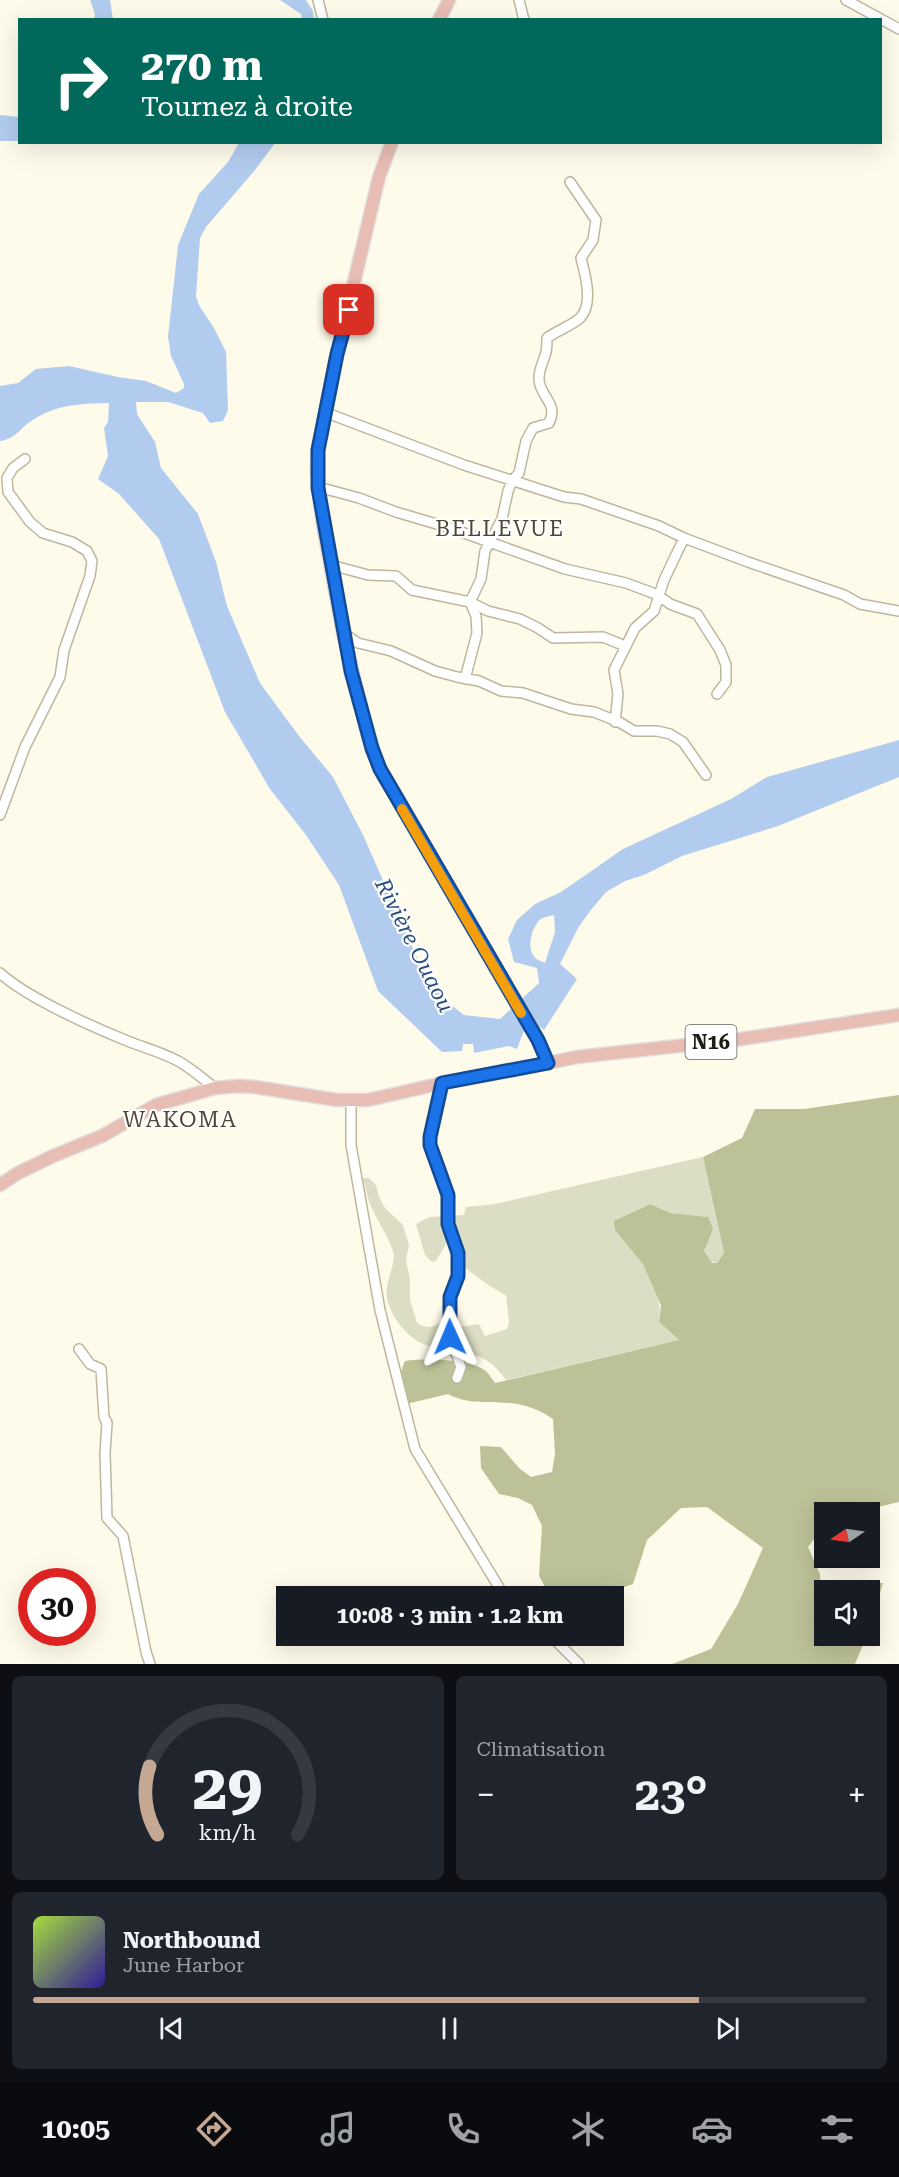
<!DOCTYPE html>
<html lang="fr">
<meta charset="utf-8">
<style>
body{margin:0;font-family:"Roboto Serif",serif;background:#20242c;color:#f1f3f6;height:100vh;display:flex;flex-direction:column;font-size:22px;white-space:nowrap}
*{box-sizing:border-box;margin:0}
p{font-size:20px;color:#9ea1a6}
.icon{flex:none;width:33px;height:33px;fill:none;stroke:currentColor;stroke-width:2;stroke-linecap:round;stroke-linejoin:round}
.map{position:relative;height:1664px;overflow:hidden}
.drawer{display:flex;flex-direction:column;gap:12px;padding:12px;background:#0d0f14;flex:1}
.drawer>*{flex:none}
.banner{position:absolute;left:18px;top:18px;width:864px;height:126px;border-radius:0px;box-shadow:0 6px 24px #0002;background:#00695c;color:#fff;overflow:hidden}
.needle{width:39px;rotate:257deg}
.tools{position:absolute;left:814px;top:1502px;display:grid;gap:12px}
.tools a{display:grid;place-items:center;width:66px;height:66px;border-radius:0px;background:#171b24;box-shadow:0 6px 24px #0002;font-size:30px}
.speed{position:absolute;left:18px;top:1568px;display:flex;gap:12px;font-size:30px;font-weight:700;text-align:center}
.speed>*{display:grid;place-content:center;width:78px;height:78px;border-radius:50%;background:#171b24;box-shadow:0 6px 24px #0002;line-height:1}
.speed .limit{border:9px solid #d22;background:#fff;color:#111}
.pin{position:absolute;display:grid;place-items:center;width:51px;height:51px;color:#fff;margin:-26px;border-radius:12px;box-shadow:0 3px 9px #0006}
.me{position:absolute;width:66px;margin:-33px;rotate:359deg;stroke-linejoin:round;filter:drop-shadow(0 0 4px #0008)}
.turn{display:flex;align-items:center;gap:21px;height:126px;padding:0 24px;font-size:27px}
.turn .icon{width:78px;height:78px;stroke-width:2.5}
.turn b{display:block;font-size:42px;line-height:51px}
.big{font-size:45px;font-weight:700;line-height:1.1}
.drawer .widget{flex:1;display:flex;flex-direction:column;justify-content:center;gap:9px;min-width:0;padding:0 21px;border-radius:9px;background:#20242c}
.drawer .dial{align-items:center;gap:0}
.dial svg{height:156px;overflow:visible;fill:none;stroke:#363941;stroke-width:7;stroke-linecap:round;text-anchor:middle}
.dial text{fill:#f1f3f6;stroke:none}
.song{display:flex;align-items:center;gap:18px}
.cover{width:72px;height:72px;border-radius:9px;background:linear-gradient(135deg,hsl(80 70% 55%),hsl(250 70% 35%))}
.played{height:6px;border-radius:3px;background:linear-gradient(90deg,#c5a894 80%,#363941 80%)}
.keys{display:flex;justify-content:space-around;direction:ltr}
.heat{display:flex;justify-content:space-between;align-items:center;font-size:33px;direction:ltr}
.drawer .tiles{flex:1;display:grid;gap:12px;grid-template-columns:1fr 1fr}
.widget:last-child{grid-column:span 2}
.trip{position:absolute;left:276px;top:1586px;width:348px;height:60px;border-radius:0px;background:#171b24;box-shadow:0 6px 24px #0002;font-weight:700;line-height:60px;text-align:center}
.tabs{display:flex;height:96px;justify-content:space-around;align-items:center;background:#090b0e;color:#9ea1a6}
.tabs .icon{width:42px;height:42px}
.tabs .active{color:#c5a894}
.tabs b{font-size:27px;color:#f1f3f6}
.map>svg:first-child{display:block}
.green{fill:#dbdec4}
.forest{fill:#bcc197}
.water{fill:#b2ccef;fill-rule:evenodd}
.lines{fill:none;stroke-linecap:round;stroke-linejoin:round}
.minor-casing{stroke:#bdb79e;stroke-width:12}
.major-casing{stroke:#e0dfde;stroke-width:15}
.minor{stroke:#fff;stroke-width:9}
.major{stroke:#e8bdb3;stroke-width:12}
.route-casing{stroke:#114b97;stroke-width:15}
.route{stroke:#1a73e8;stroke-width:10}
.slow{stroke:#f59e0b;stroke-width:10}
.labels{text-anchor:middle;stroke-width:4.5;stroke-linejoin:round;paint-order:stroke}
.shield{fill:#fff;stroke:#63615a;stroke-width:1.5}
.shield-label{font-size:20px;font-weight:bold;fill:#201d14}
.neighbourhood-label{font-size:22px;letter-spacing:1.5px;fill:#4d4832;stroke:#fff}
.water-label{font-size:22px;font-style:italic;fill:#2c507d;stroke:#fff}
</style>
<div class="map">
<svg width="899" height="1664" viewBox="0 0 899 1664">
<rect width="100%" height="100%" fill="#fffbeb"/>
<!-- green -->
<path class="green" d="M 703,1157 L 724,1253 L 717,1263 L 705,1261 C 703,1247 707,1231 708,1217 L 671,1213 L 650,1204 C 637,1209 627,1216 614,1221 C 638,1251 664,1281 659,1322 L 679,1340 L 506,1380 C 479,1342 456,1358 421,1343 C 403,1334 383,1307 387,1286 C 389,1276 396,1260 393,1251 C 387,1233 375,1218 369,1201 C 366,1193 365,1186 363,1178 L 369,1178 L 376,1185 L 379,1197 L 385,1208 L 403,1225 L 409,1245 L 406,1260 L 410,1279 L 410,1300 L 417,1323 L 423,1326 L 430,1327 L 440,1324 L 460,1327 L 479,1324 L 485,1336 L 507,1329 L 509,1322 L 506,1295 C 495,1290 463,1269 458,1259 C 455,1254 454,1246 452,1240 L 447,1242 L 436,1261 L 432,1262 L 425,1255 L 416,1224 L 429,1217 L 464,1215 L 466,1207 L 495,1204 Z"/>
<!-- forest -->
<path class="forest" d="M 899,1095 L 899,1502 L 857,1512 L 825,1512 L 825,1524 L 808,1547 L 820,1574 L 821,1598 L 825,1599 L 825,1635 L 867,1635 L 855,1664 L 672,1664 L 711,1649 L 738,1604 L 763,1548 L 707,1507 L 681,1508 L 647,1540 L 633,1584 L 600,1596 L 550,1596 L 539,1576 L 542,1526 L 532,1505 L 518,1498 L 499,1494 L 481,1468 L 480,1446 L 501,1447 L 519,1468 L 531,1477 L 552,1472 L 555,1454 L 553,1419 C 540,1410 525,1404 509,1403 C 486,1401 469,1405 448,1394 L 402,1405 C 401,1390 398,1374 405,1361 C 424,1358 470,1359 486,1371 C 489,1374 492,1379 495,1383 L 679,1340 L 659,1322 L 661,1305 L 643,1264 L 615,1230 L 614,1221 L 650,1204 L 671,1213 L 708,1217 L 713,1229 L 704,1251 L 712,1263 L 717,1263 L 724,1253 L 703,1157 L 742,1138 L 755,1109 L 804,1109 Z
M 871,1583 L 883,1583 L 870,1628 L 870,1590 L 861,1590 Z"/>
<!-- water -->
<path class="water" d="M 90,0 L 110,0 L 113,19 L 94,19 L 95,14 Z
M 280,0 L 306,0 L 313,11 L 314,19 L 302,19 L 301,14 Z
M 0,115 L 19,117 L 19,141 L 0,141 Z
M 239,143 L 275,143 L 255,170 L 206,227 L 200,238 L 196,297 L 200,307 L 214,328 L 226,352 L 228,410 L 223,421 L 210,423 L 203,413 L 168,402 L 136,402 L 137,414 L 155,442 L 161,468 L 198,514 L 216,562 L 227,606 L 260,683 L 299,736 L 333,777 L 363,835 L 426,978 L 445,1000 L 464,1015 L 500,1019 L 539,983 L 537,968 L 514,962 L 508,939 L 517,920 L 535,904 L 561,892 L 623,849 L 731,799 L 767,777 L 899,740 L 899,777 L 778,826 L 682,856 L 644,875 L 625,881 L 606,892 L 590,911 L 578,928 L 560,964 L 577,979 L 544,1030 L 537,1025 L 525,1028 L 517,1049 L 509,1046 L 474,1053 L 473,1044 L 463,1044 L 462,1051 L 442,1052 L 378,991 L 339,885 L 306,835 L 270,789 L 225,712 L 159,539 L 119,494 L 98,479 L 108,456 L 104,428 L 108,422 L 109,403 C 79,404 57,404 31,421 C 18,430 17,438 0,441 L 0,386 L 18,383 L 36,369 L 69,366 L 118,377 L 146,381 L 176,393 L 184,388 L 184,384 L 171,356 L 168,337 L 178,245 L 199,194 L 228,162 ZM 554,915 L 555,932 L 545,963 C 541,961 536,960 533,955 C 527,946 532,926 541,919 C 544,917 550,916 554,915 Z"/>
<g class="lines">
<defs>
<path id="minor" d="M 318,0 L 323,20
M 519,0 L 524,20
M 846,0 L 899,29
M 327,413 L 464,465 L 564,497 L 581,499 L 659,526 L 684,538 L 748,562 L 844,595 L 860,604 L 899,611
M 318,487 L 359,498 L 396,512 L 450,528 L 565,569 L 626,583 L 658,595 L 670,604 L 697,614 L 720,650 L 726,665 L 726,682 L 717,694
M 331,565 L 368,575 L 396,576 L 412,590 L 470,602 L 488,611 L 520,619 L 538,628 L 553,638 L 603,637 L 625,646
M 343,633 L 358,643 L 391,651 L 435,671 L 457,677 L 479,681 L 501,691 L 523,693 L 571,709 L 594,712 L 619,722 L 634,731 L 657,731 L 670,734 L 683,742 L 706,775
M 465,679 L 477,633 L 476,616 L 470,602 L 481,579 L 485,551 L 502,519 L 508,491 L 512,481 L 519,473 L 526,441 L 533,428 L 549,423 C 559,403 540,397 539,380 C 538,370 544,361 546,352 C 547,348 547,343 547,338 C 556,331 573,325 580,318 C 594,304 585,274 581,258 L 593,240 L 596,220 L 570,182
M 615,722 L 618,694 L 614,670 L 635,628 L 654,611 L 664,580 L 684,538
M 0,815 L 25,747 L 60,677 L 64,650 L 90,576 L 92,561 L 87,551 L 72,542 L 43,533 L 30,522 L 8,492 L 7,478 L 13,468 L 25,459
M 0,973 C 27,998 95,1028 130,1042 C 146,1048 163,1053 178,1061 C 191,1068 203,1079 215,1088
M 443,1083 L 430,1137 L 430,1145 L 448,1195 L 448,1223 L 457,1253 L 458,1276 L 450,1297 L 450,1337 L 461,1367 L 457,1378
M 351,1101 L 351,1145 L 380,1310 L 415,1449 L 500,1589 L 507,1596
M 79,1349 L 90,1364 L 101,1369 L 104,1417 L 107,1423 L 105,1453 L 107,1518 L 123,1536 L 146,1652 L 150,1664
M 550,1635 L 579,1664"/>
<path id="major" d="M 439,20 L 449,0
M 392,142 L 379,177 L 337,354 L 318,450 L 317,469 L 323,525 L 343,633 L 371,748 L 380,769 L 538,1040 L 548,1063 L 577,1057 L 741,1039 L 899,1015
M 0,1185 L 18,1173 L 53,1156 L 102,1136 L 156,1105 L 215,1088 L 238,1086 L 255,1087 L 337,1100 L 368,1100 L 443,1083 L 548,1063"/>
</defs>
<!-- minor casing -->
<use href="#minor" class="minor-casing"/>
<!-- major casing -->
<use href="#major" class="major-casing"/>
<!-- minor -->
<use href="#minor" class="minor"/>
<!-- major -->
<use href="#major" class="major"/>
</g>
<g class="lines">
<defs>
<path id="route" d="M 349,310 L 337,354 L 318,450 L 318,488 L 351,671 L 372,748 L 380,769 L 538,1040 L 548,1063 L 442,1083 L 430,1137 L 430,1145 L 448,1195 L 448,1224 L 458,1253 L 458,1276 L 450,1297 L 450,1337"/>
</defs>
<!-- route casing -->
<use href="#route" class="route-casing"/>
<!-- route -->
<use href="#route" class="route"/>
<!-- slow -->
<path class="slow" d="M 402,809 L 521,1013"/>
</g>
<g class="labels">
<!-- shield labels -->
<rect class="shield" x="685.5" y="1025" width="51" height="34" rx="4.5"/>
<g class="shield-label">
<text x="711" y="1049">N16</text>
</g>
<!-- neighbourhood labels -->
<g class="neighbourhood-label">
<text x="500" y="536">BELLEVUE</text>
<text x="180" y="1127">WAKOMA</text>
</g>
<!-- water labels -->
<g class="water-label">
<text transform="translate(415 945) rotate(63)" y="8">Rivière Ouaou</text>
</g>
</g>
</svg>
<div class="tools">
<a><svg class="needle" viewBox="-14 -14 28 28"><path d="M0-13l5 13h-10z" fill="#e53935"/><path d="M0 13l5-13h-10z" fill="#9ea1a6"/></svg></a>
<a><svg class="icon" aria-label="sound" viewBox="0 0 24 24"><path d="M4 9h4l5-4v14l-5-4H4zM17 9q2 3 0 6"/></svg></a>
</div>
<div class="speed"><div class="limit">30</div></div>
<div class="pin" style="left:349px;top:310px;background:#d93025"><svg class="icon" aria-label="arrive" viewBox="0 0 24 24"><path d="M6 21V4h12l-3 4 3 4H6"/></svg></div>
<svg class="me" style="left:450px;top:1337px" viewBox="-20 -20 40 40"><path d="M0-17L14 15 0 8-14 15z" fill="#1a73e8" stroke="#fff" stroke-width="4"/></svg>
<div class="trip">10:08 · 3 min · 1.2 km</div>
<div class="banner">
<div class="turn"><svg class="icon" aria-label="right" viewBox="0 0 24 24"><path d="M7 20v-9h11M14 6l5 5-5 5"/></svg><div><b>270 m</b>Tournez à droite</div></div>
</div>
</div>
<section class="drawer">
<div class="tiles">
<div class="widget dial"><svg viewBox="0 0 100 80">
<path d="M14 69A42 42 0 1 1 86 69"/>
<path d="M14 69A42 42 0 0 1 10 34" stroke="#c5a894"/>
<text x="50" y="56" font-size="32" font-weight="700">29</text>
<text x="50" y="72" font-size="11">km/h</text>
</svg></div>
<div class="widget"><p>Climatisation</p>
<div class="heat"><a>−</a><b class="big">23°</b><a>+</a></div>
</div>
<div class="widget">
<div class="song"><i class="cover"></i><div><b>Northbound</b><p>June Harbor</p></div></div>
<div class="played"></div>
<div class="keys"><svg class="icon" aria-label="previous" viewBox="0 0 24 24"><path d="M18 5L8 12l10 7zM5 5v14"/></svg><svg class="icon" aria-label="pause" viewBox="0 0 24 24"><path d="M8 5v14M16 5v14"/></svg><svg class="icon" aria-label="next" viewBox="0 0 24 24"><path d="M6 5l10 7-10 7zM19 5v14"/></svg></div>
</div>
</div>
</section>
<nav class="tabs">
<b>10:05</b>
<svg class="icon active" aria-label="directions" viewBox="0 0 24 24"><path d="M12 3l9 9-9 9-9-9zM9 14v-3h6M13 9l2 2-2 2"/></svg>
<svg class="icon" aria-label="music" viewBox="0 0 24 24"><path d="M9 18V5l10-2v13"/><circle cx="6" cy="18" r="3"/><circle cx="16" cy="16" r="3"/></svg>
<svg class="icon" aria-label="phone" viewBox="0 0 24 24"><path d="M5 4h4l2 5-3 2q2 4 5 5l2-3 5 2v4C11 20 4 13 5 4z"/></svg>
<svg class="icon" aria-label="climate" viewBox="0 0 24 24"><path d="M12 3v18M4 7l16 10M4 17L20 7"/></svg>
<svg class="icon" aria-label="car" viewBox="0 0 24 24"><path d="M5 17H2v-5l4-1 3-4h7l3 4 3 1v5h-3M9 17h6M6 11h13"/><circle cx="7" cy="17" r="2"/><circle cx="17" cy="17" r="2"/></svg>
<svg class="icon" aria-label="filters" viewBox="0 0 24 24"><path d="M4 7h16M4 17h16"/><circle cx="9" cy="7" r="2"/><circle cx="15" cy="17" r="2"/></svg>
</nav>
